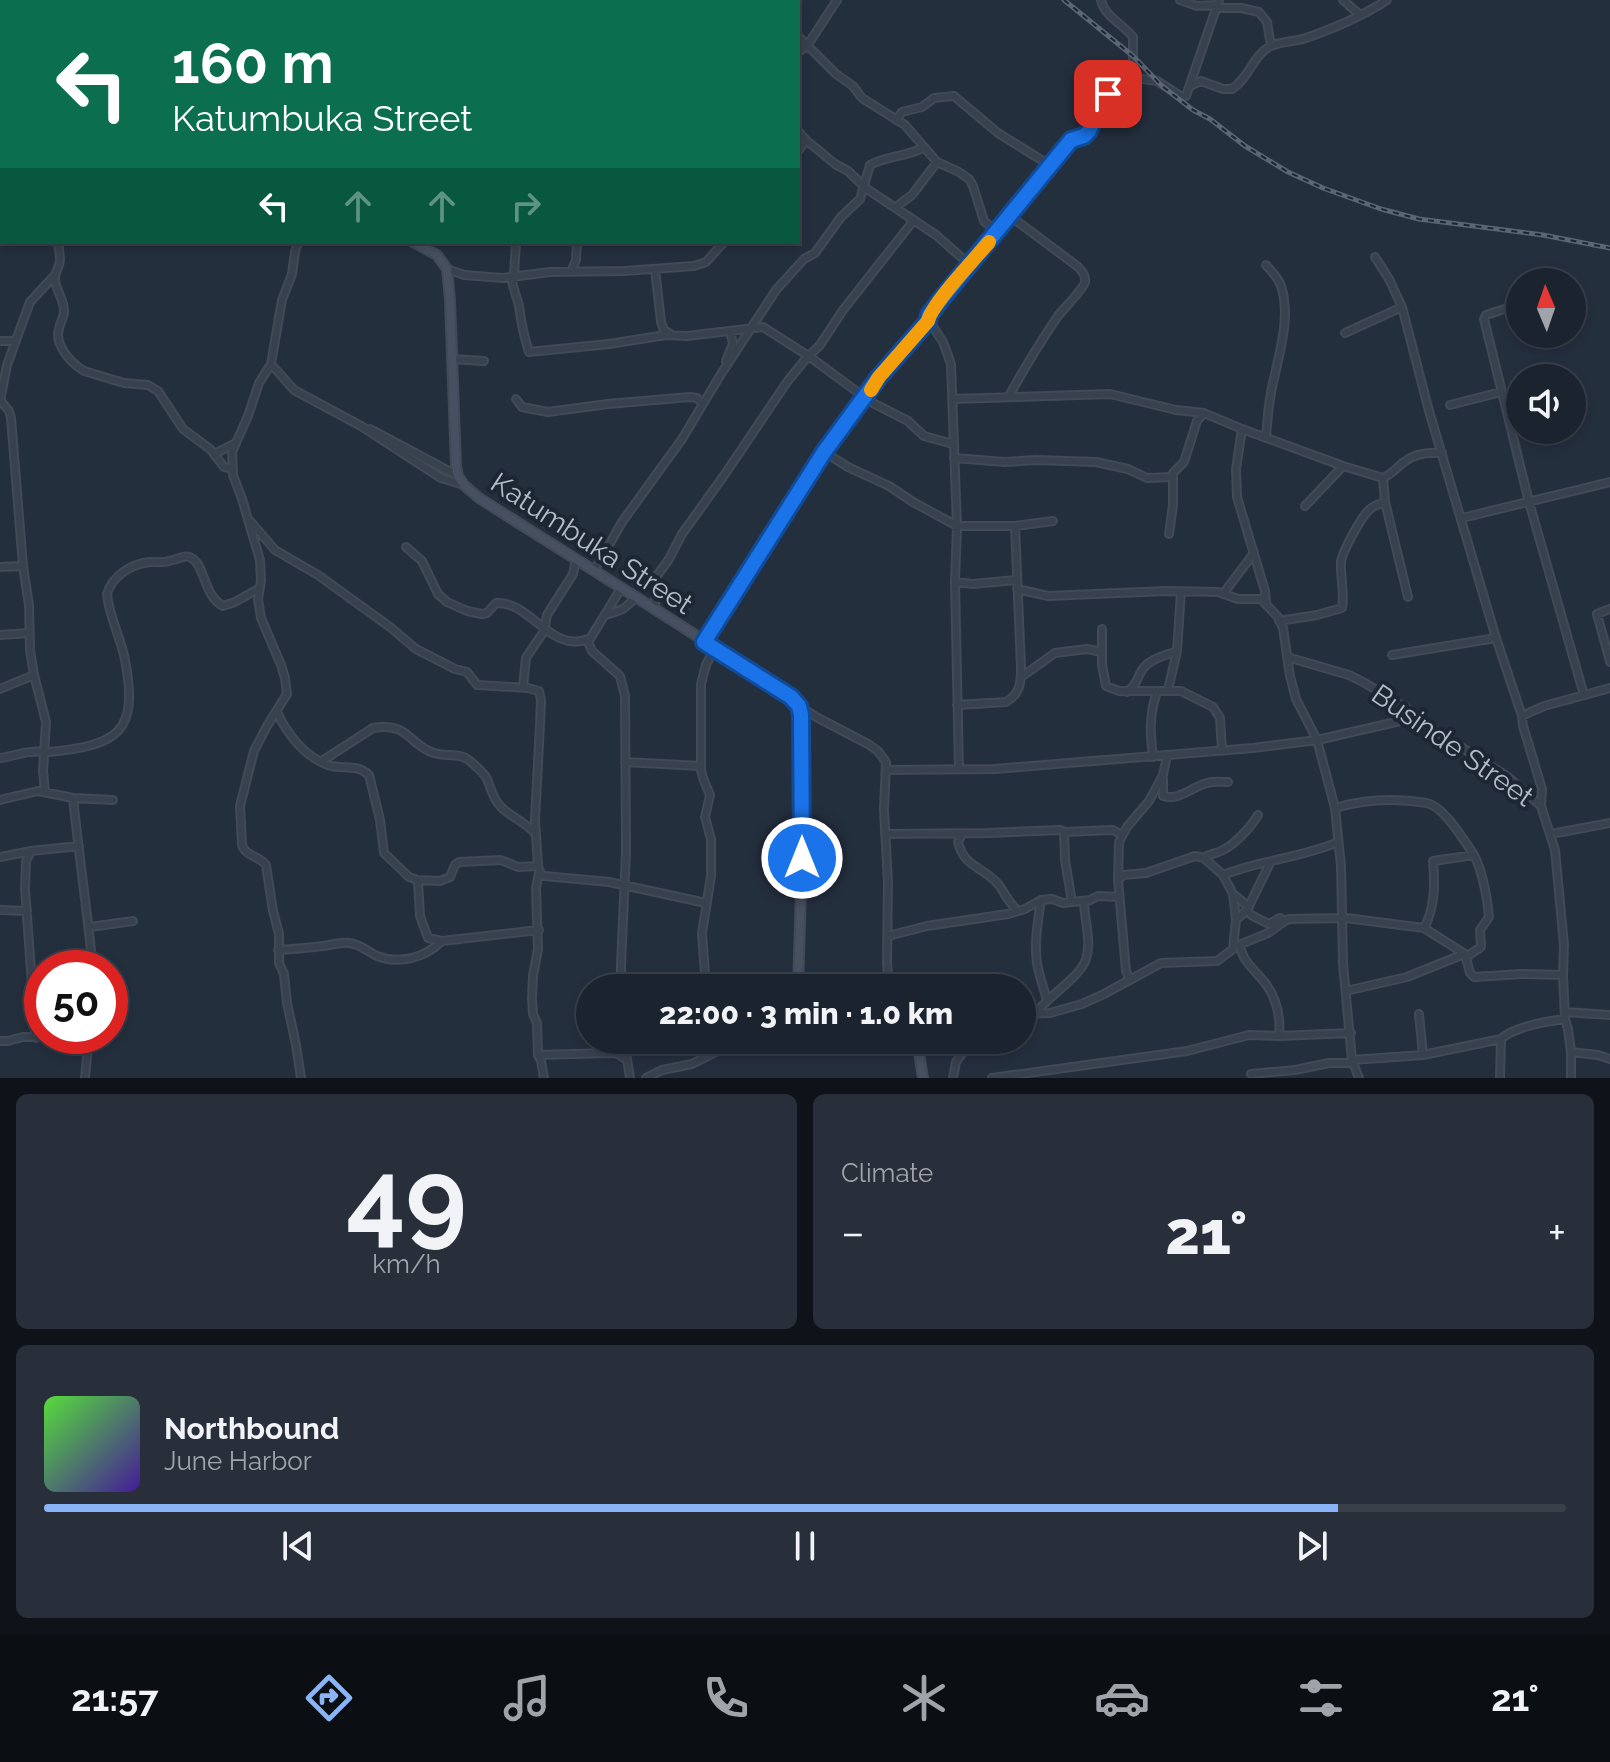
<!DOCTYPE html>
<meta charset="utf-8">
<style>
body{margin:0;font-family:Raleway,sans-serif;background:#282f3a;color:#f1f3f6;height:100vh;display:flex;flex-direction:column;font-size:30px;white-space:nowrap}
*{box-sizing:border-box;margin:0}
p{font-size:26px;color:#a0a4aa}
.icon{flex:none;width:44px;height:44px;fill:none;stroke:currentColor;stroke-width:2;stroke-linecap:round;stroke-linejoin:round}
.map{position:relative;height:1078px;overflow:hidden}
.sheet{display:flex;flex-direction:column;gap:16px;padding:16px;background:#0f1319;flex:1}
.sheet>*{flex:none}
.hud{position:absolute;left:0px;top:0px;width:800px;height:244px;box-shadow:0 4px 12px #0003,0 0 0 2px #39404a;background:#0b6e4f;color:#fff;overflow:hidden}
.needle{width:52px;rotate:358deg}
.controls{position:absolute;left:1506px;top:268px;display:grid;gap:16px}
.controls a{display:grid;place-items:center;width:80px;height:80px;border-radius:50%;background:#1b232e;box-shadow:0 4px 12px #0003,0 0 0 2px #39404a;font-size:40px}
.speed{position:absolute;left:24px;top:950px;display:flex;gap:16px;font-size:40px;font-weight:700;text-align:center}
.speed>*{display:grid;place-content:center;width:104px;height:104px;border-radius:50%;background:#1b232e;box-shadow:0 4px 12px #0003,0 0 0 2px #39404a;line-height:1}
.speed .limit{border:12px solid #d22;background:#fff;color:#111}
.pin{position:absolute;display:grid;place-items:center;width:68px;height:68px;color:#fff;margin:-34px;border-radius:16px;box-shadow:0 4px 12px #0006}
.me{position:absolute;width:88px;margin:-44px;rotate:0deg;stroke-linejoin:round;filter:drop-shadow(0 0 6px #0008)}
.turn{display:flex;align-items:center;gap:28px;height:168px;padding:0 40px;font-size:36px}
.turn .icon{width:104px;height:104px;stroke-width:2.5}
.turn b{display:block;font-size:56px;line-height:68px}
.lanes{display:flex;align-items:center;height:76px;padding:0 40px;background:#0003;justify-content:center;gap:40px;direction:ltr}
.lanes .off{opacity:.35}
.big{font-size:60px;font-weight:800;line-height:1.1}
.sheet .widget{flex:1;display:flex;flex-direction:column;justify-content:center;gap:12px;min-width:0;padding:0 28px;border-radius:12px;background:#282f3a}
.sheet .dial{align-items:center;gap:0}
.dial b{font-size:104px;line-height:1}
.song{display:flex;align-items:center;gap:24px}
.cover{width:96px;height:96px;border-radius:12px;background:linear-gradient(135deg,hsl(110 70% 55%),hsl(260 70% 35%))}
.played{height:8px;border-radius:4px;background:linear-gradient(90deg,#8ab4f8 85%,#39404a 85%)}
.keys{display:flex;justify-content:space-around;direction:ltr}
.heat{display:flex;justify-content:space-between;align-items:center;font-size:44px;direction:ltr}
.sheet .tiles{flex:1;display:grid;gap:16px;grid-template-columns:1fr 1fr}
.widget:last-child{grid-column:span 2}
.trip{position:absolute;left:576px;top:974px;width:460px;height:80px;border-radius:40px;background:#1b232e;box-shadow:0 4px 12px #0003,0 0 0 2px #39404a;font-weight:800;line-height:80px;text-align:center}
.dock{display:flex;height:128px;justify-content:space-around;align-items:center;background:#0b0e12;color:#a0a4aa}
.dock .icon{width:56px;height:56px}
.dock .selected{color:#8ab4f8}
.dock b{font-size:36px;color:#f1f3f6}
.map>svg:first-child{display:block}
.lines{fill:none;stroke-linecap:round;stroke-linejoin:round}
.street-casing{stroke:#414a57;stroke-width:10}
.secondary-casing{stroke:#414a57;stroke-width:12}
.street{stroke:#38414e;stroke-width:6}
.secondary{stroke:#465061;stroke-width:8}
.rail-casing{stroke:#5a6575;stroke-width:5}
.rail{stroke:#1d2633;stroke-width:2;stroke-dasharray:6;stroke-linecap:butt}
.route-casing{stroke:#114b97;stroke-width:20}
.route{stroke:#1a73e8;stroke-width:14}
.slow{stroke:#f59e0b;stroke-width:14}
.labels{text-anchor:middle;stroke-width:8;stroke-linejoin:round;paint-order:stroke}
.street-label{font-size:28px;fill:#b4bcc9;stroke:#1d2633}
</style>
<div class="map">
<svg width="1610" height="1078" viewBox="0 0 1610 1078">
<rect width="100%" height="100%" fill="#242f3e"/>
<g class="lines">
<defs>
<path id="street" d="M 202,0 L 204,2
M 224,0 L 248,2
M 302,0 L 308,2
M 571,0 L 573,2
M 753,0 L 756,2
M 1180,0 L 1197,6 L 1218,5
M 1343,0 L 1360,15
M 123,2 L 123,0
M 268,2 L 282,0
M 327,2 L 327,0
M 466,2 L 466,0
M 527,2 L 527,0
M 653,2 L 654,0
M 1217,8 L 1241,8 L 1259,12 L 1267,22 L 1271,46
M 798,36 L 836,74 L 853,86 L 862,98 L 905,125 L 937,162 L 959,172 L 969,179 L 973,186 L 984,221 L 993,229 L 998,230
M 798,52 L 807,46 L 837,0
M 1128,77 L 1157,81 L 1182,97 L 1186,96 L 1219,0
M 1190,86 L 1201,81 L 1223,89 L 1232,89 C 1249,78 1253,56 1269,47 C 1280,41 1294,42 1306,38 C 1332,29 1364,15 1387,0
M 896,120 L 902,112 L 922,107 L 934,98 L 954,96 L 998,133 L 1043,161 L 1049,169
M 798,131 L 806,140 L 835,164 L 848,171 L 867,189 L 936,235 L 970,265
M 0,149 L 2,148
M 798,151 L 806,140
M 896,207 L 912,195 L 937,162
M 58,242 C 59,248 60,255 60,261 C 59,268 54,273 55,280 C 56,291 64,299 64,311 C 64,318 60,322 59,329 C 54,345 71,363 84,371 L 124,383 L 148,385 L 158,391 L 183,429 L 210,449 L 224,467 L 232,469
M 298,242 L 295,252 L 292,274 L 282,300 L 271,364 L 259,383 L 248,416 L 232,452 L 233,475 L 242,499 L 260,560 L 261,581 L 258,599 L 261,618 L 281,665 L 285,678 L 287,694 L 267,726 L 254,751 L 240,806 L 242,845 C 245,856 259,856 266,865 L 273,911 L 279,934 L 279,963 L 284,974 L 287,1003 L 296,1045 L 301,1078
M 516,242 L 514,275 L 517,276 L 512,280 C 513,289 517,297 519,306 C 521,322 524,337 529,352 L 609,344 L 666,335 L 687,336 L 763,327 L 810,357 L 871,402 L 908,421 L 924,436 L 953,444
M 1375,257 L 1389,279 L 1402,307 L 1429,411 L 1496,638 L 1522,716 L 1523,726 L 1542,789 L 1541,806
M 1266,265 C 1271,271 1278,277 1281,286 C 1292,319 1277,360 1271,393 C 1268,408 1267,423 1266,438
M 447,269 L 464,275 L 503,278 L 550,272 L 624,271 L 694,266 L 706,262 L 724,242
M 655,269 L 661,322 L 664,330 L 672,335
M 571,272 L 576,260 L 577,242
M 1520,304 L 1486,315 L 1484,319 L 1529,502 L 1584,695
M 1345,333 L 1402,307
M 0,341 L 14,341
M 451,359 L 484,361
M 726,361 L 733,344 L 730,331
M 271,364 L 294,390 L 361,426 L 441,478 L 464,485
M 1009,396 C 1024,369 1040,342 1058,316 C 1064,308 1082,291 1085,282 C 1086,275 1082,271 1077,266 L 1010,216
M 516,399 L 522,407 L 548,412 L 608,404 L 690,397 L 697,398 L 703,404
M 952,399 L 1110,394 L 1176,410 L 1204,413 L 1242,429 L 1343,466 L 1383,478 L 1385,502 L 1408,597
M 0,401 L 7,365 L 30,302 L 54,276
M 1,401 L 9,411 L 11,418 L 23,566 L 29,605 L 30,650 L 34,675 L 46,722 L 43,771 L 45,792
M 1450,405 L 1501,392
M 370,429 L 458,476
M 1242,429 L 1236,469 L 1237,497 L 1265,591 L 1266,603
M 824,452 L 848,467 L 889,486 L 913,502 L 957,526 L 1015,526 L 1053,521
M 214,454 L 234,444
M 954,458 L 1005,462 L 1036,460 L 1096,462 L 1128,469 L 1147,478 L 1173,477
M 1383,478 C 1392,474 1396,468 1404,462 C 1415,453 1428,452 1442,453
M 1305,506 L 1343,466
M 1462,518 L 1610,482
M 250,521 L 275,550 L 318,575 L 390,627 L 416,649 L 455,669 L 467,672 L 477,685 L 528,688 L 539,691 L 541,700 L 540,725 L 535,820 L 538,866 L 541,874 L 544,876 L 609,882 L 706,903
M 1169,534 L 1173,505 L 1173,473 L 1184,462 L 1197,421 L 1204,413
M 406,547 L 422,561 L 438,594 L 447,602 L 467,611 L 482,614 L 487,613 L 496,603 C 531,601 551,654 588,639
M 0,567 L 23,566
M 593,570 L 599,563 L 622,522 L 682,439 L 721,374 L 776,290 L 804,259 L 815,253 L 841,217 L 860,199 L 870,165 C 886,156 905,157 923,148
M 955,582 L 973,584 L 1016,580
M 1017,589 L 1048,596 L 1166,591 L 1218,592 L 1238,599 L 1261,599 L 1278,617 L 1283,628 L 1290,676 L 1296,699 L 1317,740 L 1335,808 L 1341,866 L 1343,964 L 1352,1060 L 1359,1078
M 1223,594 L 1254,553
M 653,608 L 655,605 L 656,577 L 669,559 L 682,534 L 725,474 L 787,382 L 804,361 L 820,345 L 843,310 L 914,220
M 1610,609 L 1597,614 L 1610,662
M 606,615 L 623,609 L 637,597
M 1279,621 L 1317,615 L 1342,608 C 1345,593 1340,577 1341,562 C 1342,552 1361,518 1368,511 C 1372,506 1379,504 1385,502
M 1102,629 L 1102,665 L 1106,686 L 1119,691 L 1181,691 L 1213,707 L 1220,718 L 1222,751
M 0,635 L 29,633
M 704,642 L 820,459 L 879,377 L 928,321
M 1392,655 L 1496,638
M 1287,657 L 1349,675 L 1363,682 L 1405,707 L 1433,729 L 1508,777 L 1541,806 L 1555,850 L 1564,945 L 1563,975 L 1565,1019 L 1568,1029 L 1571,1052 L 1571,1078
M 1021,677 L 1055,653 L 1087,649 L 1102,652
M 523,687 L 526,658 L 544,631 L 547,615 L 573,574 L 576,559
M 0,689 L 34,675
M 1168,690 L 1177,651 L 1181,592
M 1127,692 C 1137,685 1137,678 1142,670 C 1150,658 1165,656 1177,651
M 957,705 L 1006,702 C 1021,693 1021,682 1021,667 L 1015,526
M 799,706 L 818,718 L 868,744 L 878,751 L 886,762 L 884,810 L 888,882 L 887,963 L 889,988
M 277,712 C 287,734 305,757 328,765 C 343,770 356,763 369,775 L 380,820 L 384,853 L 409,877 L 415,879 L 418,882 L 420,916 L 428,938 L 442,941 L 539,930
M 1522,716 L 1544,706 L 1610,688
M 1153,757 C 1150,733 1149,715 1157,692
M 0,758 C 10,757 20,753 30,752 C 36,751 43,752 49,752 C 118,745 139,733 125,660 C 121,638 109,617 107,594 C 112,576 131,564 150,562 C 156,562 163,563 169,561 C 177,560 185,553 193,559 C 205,567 204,596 223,606 L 235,602 L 260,588
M 322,761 L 373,728 C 410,722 407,744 434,753 C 446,757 460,752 470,761 C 475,766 485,773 487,779 C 491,789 493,799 501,807 C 511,817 525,822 535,833
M 625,762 L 701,766
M 959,769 L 955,582 L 957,526 L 951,364 L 943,342 L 928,319 L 943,297 L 1071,140 L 1084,136 L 1089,131 L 1097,110 L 1103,100 L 1115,86 L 1131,73 L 1133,64 L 1133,37 C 1123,24 1104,16 1101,0
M 886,770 L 995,769 L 1253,748 L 1317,740 L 1418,717
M 1163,779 L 1163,796 C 1180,801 1191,787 1207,783 C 1214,781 1221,782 1228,782
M 73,798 C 79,855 87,911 93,968
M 0,800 L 38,791 L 73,798 L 113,800
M 1335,808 C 1365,799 1396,798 1427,803 C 1444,807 1464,840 1474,855 C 1483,873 1487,897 1489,917 L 1480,930 L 1481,947 L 1466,957
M 1064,832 L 1113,830 L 1122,835
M 885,834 L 988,833 L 1061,830 L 1064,832 L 1065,860 L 1072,902
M 962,834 L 958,842 C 964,868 983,866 998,884 C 1005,893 1008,902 1017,910
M 1551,834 L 1610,823
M 0,857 L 31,851
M 1204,858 C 1210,853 1216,854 1223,850 C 1234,845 1252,826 1258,815
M 539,873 L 536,888 L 538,949 L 533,976 L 532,999 L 533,1014 L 537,1023 L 538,1055 L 541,1061 L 544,1078
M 1223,875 L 1233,894 L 1249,907
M 417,880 L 440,881 L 450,877 L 455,865 L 459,862 L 501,860 L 518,867 L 538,866
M 1118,880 L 1123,875 L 1146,873 L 1195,856 L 1204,858 L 1223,875 C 1260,860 1301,858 1338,842
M 1233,894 L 1236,920
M 0,910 L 27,911
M 1247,910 L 1251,915 L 1269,924 L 1280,918 L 1285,921 L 1289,919 L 1346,918 L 1424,928 L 1465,954 L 1470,973 L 1474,977 L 1522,974 L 1563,975
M 90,927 L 133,921
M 1424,928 C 1435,908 1435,884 1433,861 L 1474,855
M 888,936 L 927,926 L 1008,914 L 1025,909 L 1041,900 L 1052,899 L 1063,903 L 1090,900 L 1098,896 L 1119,897
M 1239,945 L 1268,933 L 1285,921
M 1240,945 C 1242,960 1251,966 1260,977 C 1276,994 1281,1013 1279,1036
M 278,950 C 293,949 308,948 323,946 C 332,945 340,942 349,943 C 360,944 367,951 377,956 C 400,965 426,957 442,941
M 1130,980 L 1126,971 L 1118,880 L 1119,842 L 1127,827 L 1149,801 L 1163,775 L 1167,756
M 621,988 L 621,965 L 626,852 L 625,696 L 620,676 L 592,651 L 588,642 L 622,587
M 706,988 L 702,933 L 711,876 L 711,839 L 705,817 L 710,795 L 703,778 L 701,770 L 701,684 L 706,665 L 714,649
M 1346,991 L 1407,977 L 1464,954
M 1047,1001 C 1058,990 1082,973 1086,959 C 1092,941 1084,919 1084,901
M 1565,1012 L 1610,1015
M 1022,1014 L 1050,1013 L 1082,1004 L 1104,994 L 1161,963 L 1217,961 L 1233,949 L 1236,920 L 1247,910 L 1271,861
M 1034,1014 L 1047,1001 C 1044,988 1039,976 1037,963 C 1034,942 1038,921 1041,900
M 1419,1014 L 1423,1055
M 36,1038 L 25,889 L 26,861 L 31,851 L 79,846
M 624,1040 L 630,1078
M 702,1040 L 709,1055
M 0,1041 L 8,1041 L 23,1037 L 65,1036
M 1571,1052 L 1598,1055 L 1610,1059
M 538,1055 L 611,1053 L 618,1054 L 627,1060
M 1352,1060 L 1423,1055 L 1501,1039 C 1513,1027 1548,1021 1565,1019
M 1251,1074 L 1295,1070 L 1329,1063 L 1353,1063
M 85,1078 L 89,1036
M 646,1078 L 662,1070 L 692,1064 L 723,1048 L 807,1042
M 953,1078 L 956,1062 L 964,1051 L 968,1040
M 992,1078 L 1187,1051 L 1249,1035 L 1279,1036 L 1351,1033
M 1500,1078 L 1501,1039"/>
<path id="secondary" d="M 0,77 L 2,78
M 413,242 L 437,255 L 447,269 L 450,300 L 456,466 L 458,476 L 464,485 L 479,498 C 583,564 688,629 791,697 L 799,706 L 801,728 L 802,858 L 798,988
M 805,1040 L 812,1042 L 833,1040
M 917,1040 L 923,1078"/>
</defs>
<!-- street casing -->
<use href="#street" class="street-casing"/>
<!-- secondary casing -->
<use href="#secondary" class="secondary-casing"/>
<!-- street -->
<use href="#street" class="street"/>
<!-- secondary -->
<use href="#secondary" class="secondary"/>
<defs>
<path id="rail" d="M 1064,0 L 1133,56 L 1162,86 L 1193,110 L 1210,119 L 1245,146 L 1288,172 L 1323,188 L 1381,209 L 1419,219 L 1543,235 L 1610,248"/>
</defs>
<!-- rail casing -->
<use href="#rail" class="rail-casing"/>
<!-- rail -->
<use href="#rail" class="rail"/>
</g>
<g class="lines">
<defs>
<path id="route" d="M 802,858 L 801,715 L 799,706 L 791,697 L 704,642 L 824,452 L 879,377 L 928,321 L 929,315 L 943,297 L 1071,140 L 1084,136 L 1089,131 L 1097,110 L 1108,94"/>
</defs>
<!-- route casing -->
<use href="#route" class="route-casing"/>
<!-- route -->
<use href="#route" class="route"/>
<!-- slow -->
<path class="slow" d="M 871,390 L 879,377 L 928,321 C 932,303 975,259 989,242"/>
</g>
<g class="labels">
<!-- street labels -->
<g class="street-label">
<text transform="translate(592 543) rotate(33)" y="10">Katumbuka Street</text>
<text transform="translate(1453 745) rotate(35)" y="10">Businde Street</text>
</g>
</g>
</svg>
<div class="controls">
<a><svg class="needle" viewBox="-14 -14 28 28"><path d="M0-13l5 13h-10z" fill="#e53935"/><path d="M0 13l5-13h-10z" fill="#a0a4aa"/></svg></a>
<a><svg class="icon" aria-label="sound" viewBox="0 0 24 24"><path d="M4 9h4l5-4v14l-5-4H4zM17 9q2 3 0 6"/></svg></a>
</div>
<div class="speed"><div class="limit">50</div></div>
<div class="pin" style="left:1108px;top:94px;background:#d93025"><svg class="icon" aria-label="arrive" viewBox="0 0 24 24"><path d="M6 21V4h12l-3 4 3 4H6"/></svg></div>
<svg class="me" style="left:802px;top:858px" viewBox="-20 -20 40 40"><circle r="17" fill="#1a73e8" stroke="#fff" stroke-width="3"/><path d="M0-11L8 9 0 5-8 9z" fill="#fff"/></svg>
<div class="trip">22:00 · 3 min · 1.0 km</div>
<div class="hud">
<div class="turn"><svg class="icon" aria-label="left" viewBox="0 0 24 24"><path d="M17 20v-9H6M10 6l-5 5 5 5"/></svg><div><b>160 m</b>Katumbuka Street</div></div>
<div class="lanes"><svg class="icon" aria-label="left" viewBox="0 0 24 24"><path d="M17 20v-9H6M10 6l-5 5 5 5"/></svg><svg class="icon off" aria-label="ahead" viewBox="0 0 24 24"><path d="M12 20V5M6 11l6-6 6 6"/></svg><svg class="icon off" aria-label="ahead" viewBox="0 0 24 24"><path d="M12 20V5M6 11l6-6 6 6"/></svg><svg class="icon off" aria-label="right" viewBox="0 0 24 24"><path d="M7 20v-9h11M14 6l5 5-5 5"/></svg></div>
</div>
</div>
<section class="sheet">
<div class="tiles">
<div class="widget dial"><b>49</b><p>km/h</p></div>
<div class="widget"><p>Climate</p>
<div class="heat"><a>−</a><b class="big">21°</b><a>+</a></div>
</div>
<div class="widget">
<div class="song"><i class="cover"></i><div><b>Northbound</b><p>June Harbor</p></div></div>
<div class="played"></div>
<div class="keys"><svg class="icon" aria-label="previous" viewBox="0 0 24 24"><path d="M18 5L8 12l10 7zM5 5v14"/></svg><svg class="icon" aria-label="pause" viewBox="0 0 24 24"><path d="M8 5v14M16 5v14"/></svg><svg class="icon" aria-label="next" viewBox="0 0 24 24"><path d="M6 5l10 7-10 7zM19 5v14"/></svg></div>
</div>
</div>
</section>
<nav class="dock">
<b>21:57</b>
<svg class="icon selected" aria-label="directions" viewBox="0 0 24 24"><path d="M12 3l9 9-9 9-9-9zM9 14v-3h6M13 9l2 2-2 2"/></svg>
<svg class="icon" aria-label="music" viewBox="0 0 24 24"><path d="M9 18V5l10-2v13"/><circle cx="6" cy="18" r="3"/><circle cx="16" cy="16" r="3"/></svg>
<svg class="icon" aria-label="phone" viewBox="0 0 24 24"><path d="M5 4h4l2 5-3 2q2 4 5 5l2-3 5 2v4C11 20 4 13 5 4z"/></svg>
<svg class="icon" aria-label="climate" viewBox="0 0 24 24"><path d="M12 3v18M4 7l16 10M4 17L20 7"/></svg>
<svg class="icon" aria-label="car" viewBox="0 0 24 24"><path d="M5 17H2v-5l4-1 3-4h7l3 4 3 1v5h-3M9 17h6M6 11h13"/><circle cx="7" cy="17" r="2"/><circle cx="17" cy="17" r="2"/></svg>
<svg class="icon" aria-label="filters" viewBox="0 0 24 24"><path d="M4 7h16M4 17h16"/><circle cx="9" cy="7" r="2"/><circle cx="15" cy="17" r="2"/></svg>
<b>21°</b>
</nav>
